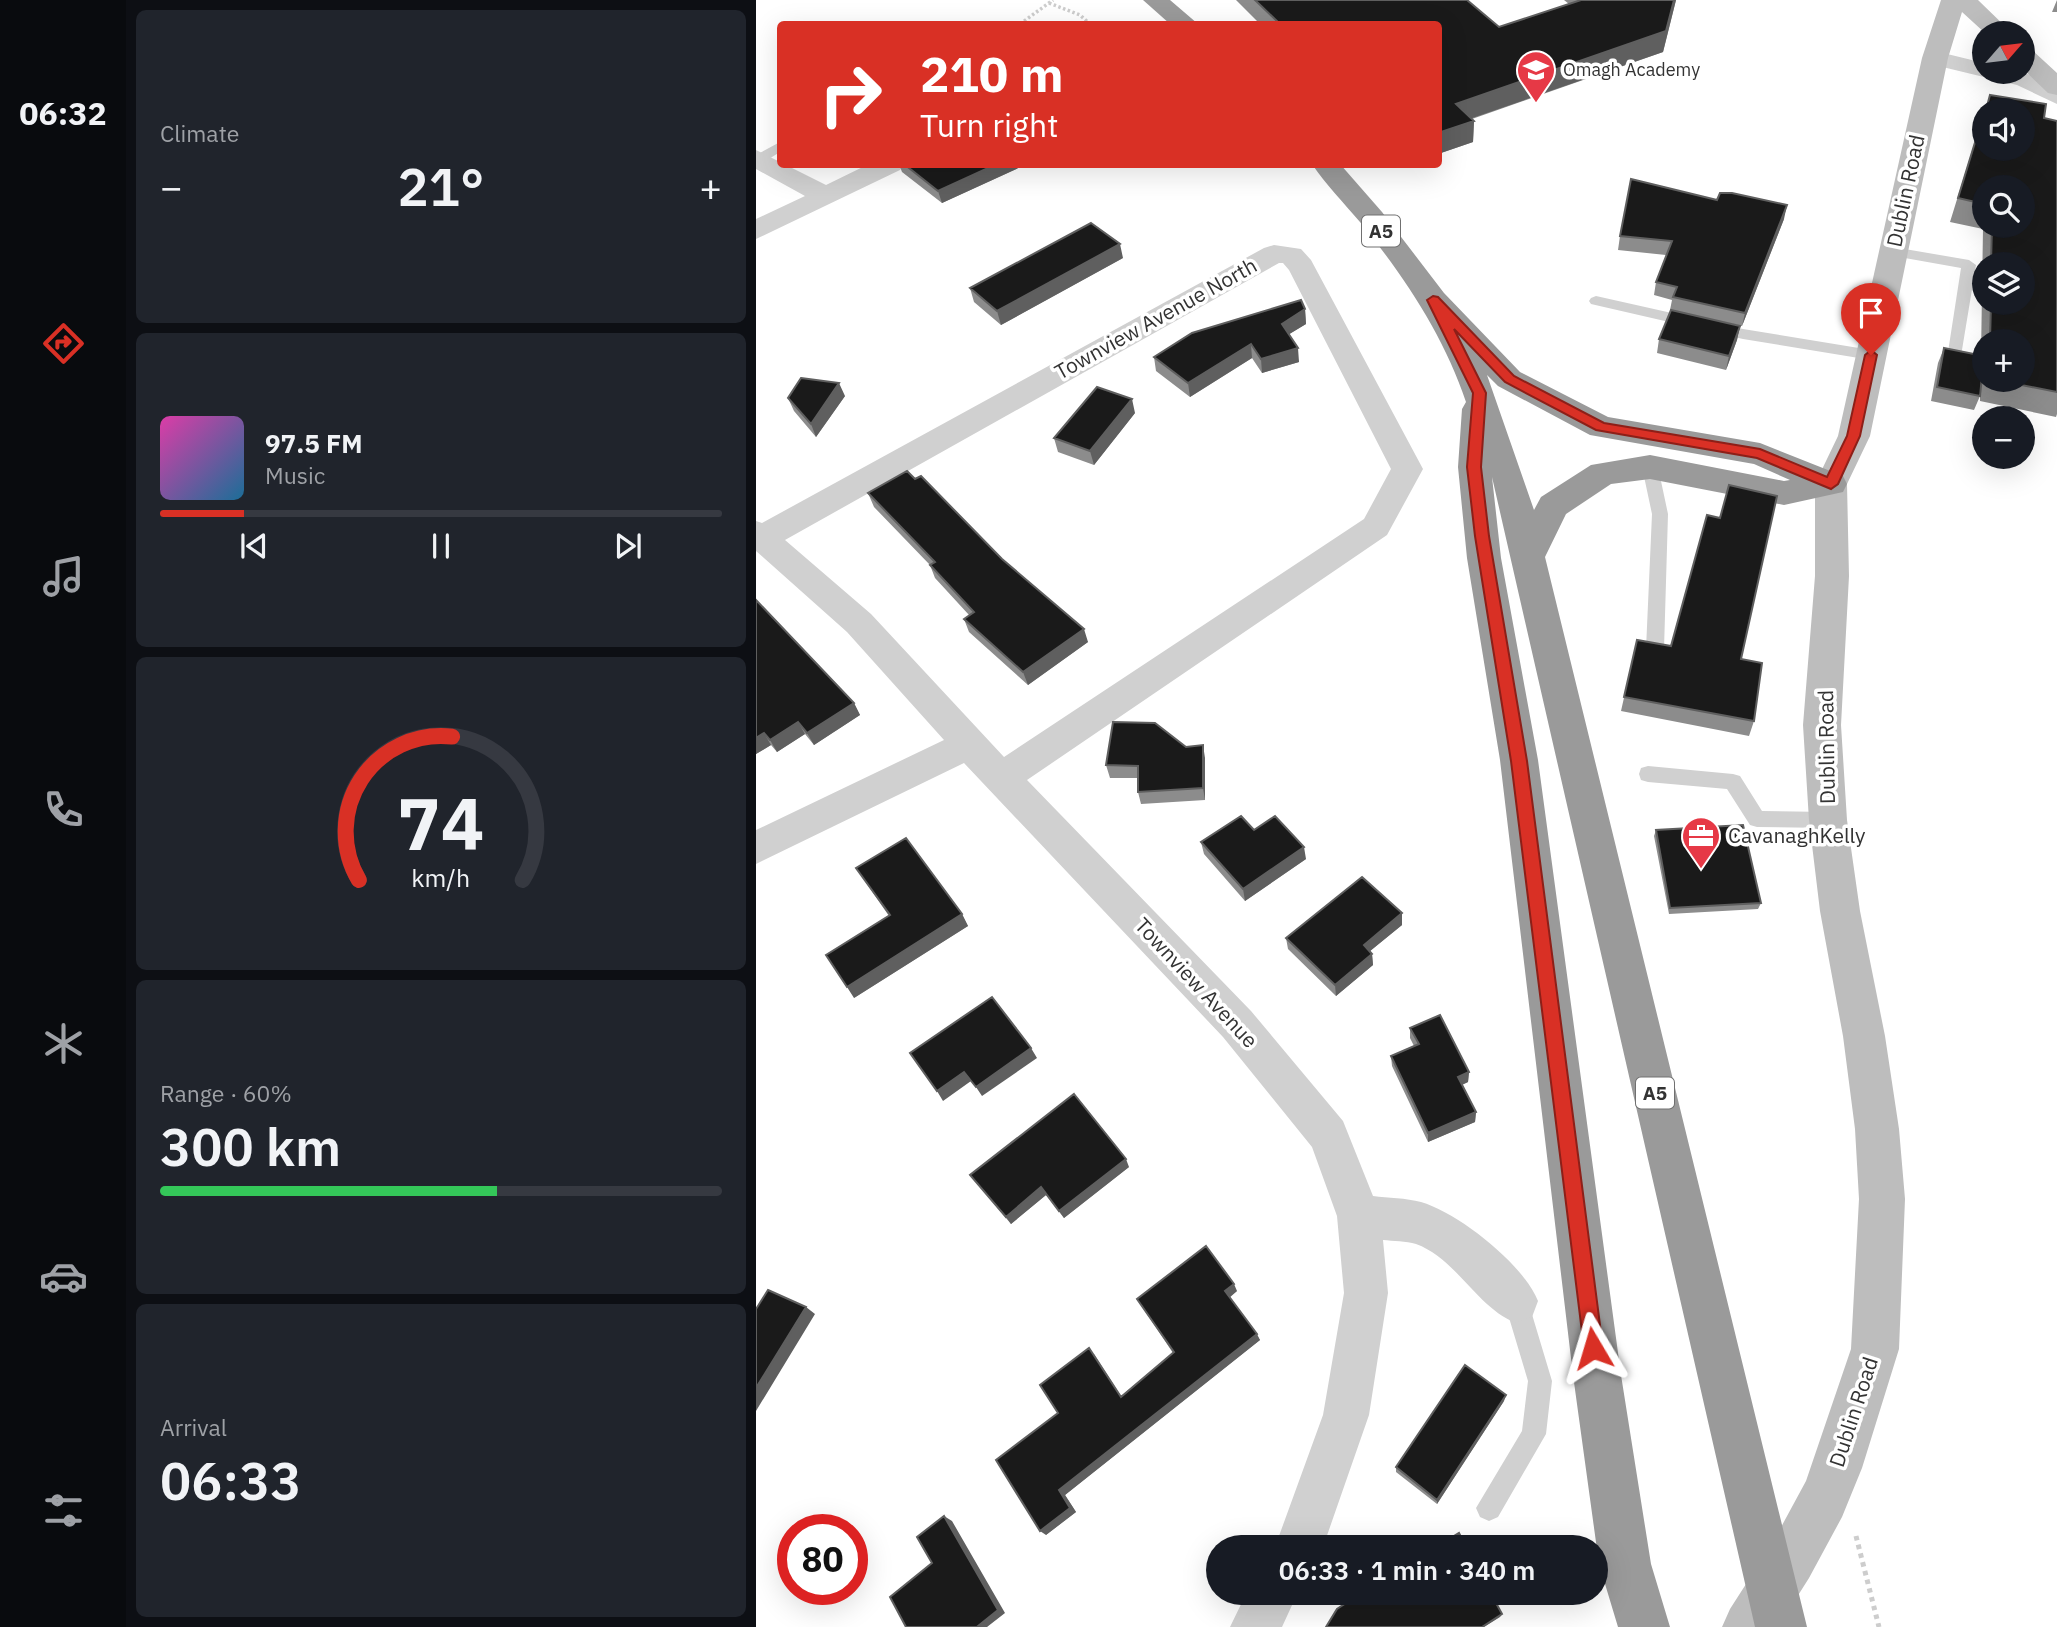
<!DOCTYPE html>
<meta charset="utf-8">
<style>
body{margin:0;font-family:"IBM Plex Sans",sans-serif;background:#20242c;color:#f1f3f6;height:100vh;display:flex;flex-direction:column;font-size:26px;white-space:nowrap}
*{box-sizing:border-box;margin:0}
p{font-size:23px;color:#9ea1a6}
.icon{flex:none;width:38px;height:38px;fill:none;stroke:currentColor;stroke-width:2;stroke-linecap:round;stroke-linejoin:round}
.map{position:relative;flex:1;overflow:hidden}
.details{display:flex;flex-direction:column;gap:10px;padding:10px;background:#0d0f14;width:630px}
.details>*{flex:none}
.guide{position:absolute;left:21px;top:21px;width:665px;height:147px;border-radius:7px;box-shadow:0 7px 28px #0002;background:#d93025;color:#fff;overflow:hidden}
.needle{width:46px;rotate:62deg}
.fabs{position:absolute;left:1216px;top:21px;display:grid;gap:14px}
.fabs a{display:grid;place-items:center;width:63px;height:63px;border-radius:50%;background:#171b24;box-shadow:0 7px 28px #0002;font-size:35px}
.speed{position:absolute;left:21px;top:1514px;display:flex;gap:14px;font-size:35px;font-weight:700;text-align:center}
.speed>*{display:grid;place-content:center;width:91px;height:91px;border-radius:50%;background:#171b24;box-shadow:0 7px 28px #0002;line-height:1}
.speed .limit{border:10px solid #d22;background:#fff;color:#111}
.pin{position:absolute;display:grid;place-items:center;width:60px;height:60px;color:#fff;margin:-72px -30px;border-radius:50% 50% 50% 0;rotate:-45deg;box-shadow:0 0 7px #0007}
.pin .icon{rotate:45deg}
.me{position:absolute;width:77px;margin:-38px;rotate:353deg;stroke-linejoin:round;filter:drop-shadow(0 0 5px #0008)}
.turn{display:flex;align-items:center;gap:24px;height:147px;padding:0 28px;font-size:32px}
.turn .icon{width:91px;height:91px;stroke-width:2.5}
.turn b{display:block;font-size:49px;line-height:60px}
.big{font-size:52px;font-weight:600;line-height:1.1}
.details .tile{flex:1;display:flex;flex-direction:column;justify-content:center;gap:10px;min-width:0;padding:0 24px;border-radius:10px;background:#20242c}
.details .dial{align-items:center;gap:0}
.dial svg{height:182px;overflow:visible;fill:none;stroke:#363941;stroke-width:7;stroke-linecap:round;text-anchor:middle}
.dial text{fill:#f1f3f6;stroke:none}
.song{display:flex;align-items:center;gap:21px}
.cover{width:84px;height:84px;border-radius:10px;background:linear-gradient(135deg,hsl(320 70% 55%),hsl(200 70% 35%))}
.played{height:7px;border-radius:4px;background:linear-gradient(90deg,#d93025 15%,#363941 15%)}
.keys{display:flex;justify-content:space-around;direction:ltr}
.heat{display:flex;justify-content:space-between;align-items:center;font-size:38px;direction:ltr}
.charge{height:10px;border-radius:5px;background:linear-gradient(90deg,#34c759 60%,#363941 0)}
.trip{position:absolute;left:450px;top:1535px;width:402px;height:70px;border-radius:35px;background:#171b24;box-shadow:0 7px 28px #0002;font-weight:600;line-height:70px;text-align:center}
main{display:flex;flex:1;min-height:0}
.tab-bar{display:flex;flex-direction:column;width:126px;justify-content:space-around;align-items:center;background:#090b0e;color:#9ea1a6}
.tab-bar .icon{width:49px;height:49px}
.tab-bar .current{color:#d93025}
.tab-bar b{font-size:32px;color:#f1f3f6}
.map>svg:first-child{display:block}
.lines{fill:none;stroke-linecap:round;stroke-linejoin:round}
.path-far1{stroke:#cdcdcd;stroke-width:3.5;stroke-dasharray:2.5 2.5;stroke-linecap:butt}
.path{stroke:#cdcdcd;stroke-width:5;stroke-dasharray:4.5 4.5;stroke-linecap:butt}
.lane{fill:#d0d0d0;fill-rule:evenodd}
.street{fill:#d0d0d0;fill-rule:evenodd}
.secondary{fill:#bdbdbd;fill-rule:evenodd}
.highway{fill:#9a9a9a;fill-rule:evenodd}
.wall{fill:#8c8c8c;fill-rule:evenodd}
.shaded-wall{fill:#5f5f5f}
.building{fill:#1a1a1a;stroke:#5f5f5f;stroke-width:2}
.route{fill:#d93025;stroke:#8d1f18;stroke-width:2}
.labels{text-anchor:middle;stroke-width:7;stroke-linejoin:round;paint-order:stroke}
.far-poi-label{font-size:18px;fill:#333;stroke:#fff;text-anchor:start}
.shield{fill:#fff;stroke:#707070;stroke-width:2}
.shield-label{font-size:19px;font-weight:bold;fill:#333}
.street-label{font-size:21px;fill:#333;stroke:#fff}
.poi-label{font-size:21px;fill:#333;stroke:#fff;text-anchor:start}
</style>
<main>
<nav class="tab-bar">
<b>06:32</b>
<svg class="icon current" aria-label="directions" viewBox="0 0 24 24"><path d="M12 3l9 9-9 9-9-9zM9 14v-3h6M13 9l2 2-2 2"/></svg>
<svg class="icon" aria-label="music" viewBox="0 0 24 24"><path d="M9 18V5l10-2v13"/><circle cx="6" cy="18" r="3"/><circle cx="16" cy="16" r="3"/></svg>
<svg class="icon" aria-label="phone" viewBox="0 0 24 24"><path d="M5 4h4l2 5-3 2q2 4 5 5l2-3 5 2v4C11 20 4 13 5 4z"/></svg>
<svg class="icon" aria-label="climate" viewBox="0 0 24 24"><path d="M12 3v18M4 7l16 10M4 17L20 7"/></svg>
<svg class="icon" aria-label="car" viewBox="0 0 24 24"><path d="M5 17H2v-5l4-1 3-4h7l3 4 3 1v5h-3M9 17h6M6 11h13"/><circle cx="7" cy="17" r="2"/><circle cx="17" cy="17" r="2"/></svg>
<svg class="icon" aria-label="filters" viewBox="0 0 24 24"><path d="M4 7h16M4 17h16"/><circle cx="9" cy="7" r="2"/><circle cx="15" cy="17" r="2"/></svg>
</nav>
<section class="details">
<div class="tile"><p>Climate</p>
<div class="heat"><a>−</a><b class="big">21°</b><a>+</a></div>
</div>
<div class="tile">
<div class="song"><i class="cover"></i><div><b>97.5 FM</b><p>Music</p></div></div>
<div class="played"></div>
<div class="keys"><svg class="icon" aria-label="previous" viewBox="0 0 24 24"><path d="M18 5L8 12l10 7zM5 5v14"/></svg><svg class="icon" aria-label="pause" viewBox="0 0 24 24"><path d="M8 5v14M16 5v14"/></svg><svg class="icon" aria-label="next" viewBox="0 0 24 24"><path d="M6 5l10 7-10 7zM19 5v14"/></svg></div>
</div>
<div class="tile dial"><svg viewBox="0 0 100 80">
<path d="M14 69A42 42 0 1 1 86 69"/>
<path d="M14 69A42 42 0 0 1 55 6" stroke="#d93025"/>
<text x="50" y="56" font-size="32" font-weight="700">74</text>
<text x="50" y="72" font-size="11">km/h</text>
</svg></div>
<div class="tile"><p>Range · 60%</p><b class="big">300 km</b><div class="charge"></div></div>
<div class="tile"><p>Arrival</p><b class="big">06:33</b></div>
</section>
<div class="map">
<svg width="1301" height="1627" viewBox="0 0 1301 1627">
<rect width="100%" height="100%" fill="#fff"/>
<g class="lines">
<!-- path-far1 -->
<path class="path-far1" d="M 293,3 L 324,15 L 334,24
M 264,24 L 297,0"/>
<!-- path -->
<path class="path" d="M 1100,1536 L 1123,1627"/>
<!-- lane -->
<path class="lane" d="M 24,142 L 24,152 L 8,162 L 0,162 L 0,155 Z
M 1137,247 L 1213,260 L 1220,265 L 1205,356 L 1200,357 L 1192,352 L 1205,268 L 1132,255 L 1130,252 L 1132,249 Z
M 840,296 L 987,329 L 1115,350 L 1123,355 L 1115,360 L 987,339 L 835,304 L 833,301 L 835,298 Z
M 894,461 L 902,467 L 912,514 L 908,649 L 905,654 L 893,654 L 890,649 L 896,514 L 886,467 Z
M 892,766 L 977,774 L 984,776 L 1006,811 L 1072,812 L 1079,814 L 1082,820 L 1079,826 L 1072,828 L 1001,827 L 994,825 L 971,789 L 892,782 L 885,780 L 883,774 L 885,768 Z
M 760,1289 L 768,1293 L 772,1301 L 796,1381 L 790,1434 L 742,1517 L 733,1521 L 724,1517 L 720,1508 L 766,1431 L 772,1381 L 748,1301 L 752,1293 Z"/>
<!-- street -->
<path class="street" d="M 1179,51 L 1228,63 L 1228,72 C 1262,72 1271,70 1301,86 L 1301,104 L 1261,85 L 1170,63 L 1167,58 L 1170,53 Z
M 0,150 L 70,185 L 113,164 L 148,164 L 144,170 L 0,239 L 0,219 L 49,196 L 0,169 Z
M 518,245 L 545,249 L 555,260 L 667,469 L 631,535 L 271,780 L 495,1011 L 587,1121 L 617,1196 C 632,1198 650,1198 665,1202 C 703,1213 768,1265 782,1301 L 776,1317 L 760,1323 C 720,1307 701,1259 660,1244 C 650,1241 637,1241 627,1240 L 632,1293 L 613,1415 L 567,1547 L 519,1547 L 567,1415 L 588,1293 L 581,1216 L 556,1147 L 467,1037 L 208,763 L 0,864 L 0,830 L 188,740 L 91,632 L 0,551 L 0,521 L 6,523 L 508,248 ZM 523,263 L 527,263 L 533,270 L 635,469 L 608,519 L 248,757 L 115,614 L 29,540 Z
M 491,1592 L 542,1592 L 526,1627 L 474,1627 Z"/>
<!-- secondary -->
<path class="secondary" d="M 1185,0 L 1222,0 L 1256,33 L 1229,33 L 1206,12 L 1192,58 L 1114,436 L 1091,484 L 1093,576 L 1085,725 L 1091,820 L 1104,911 L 1129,1036 L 1143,1129 L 1149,1199 L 1143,1349 L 1106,1468 L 1086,1517 L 1053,1578 L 1022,1627 L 966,1627 L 974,1609 L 1017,1542 L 1050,1481 L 1095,1349 L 1103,1199 L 1099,1129 L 1087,1036 L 1064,911 L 1053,820 L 1047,725 L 1059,576 L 1059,484 L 1082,436 L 1166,58 Z
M 1267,47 L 1276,50 L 1301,73 L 1301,95 L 1292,93 L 1267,69 Z"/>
<!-- highway -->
<path class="highway" d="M 387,0 L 414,0 L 442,24 L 414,24 Z
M 556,164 L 584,164 L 626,212 L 688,293 L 764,372 L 852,417 L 1004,443 L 1087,476 L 1091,484 L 1087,492 L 1028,505 L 894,479 L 855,484 L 810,514 L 789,557 L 1051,1627 L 999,1627 L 736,477 L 745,558 L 782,760 L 865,1375 L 895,1564 L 914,1627 L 862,1627 L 843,1564 L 817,1375 L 744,760 L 711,558 L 702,467 L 706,409 L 710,402 C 688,336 648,276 604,222 C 588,203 570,185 556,164 ZM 731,375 L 742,386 L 834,435 L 998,464 L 1034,480 L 1028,481 L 894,455 L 835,465 L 785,497 L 778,510 Z"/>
</g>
<!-- wall -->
<path class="wall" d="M 480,0 L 711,0 L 743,27 L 813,4 L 808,0 L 920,0 L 907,52 L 716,119 L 718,121 L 717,142 L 682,154 L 682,24 L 504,24 Z
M 1301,0 L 1301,12 L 1296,12 Z
M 1228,112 L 1228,149 L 1288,118 L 1301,121 L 1301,414 L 1300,417 L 1224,401 L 1224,396 L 1218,410 L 1175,401 L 1182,363 L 1188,348 L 1225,356 L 1227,229 L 1194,222 ZM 1228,187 L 1267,226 L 1228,226 ZM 1228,264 L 1267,264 L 1267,303 L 1228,303 ZM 1228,341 L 1267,341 L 1267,380 L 1228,380 Z
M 143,164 L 271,164 L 186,203 L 146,172 Z
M 1028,219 L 986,326 L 914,310 L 916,300 L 898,295 L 900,282 L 910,255 L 862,250 L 864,236 Z
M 367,258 L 245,325 L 218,302 L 214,288 Z
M 549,309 L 550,324 L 533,334 L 543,362 L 506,373 L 496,358 L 434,397 L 400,371 L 398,357 Z
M 984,326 L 981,340 L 970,370 L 901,353 L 903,339 Z
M 89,396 L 60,437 L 38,411 L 32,398 Z
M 379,413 L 338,465 L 302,452 L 298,438 Z
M 112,493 L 246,559 L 332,642 L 272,685 L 213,632 L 208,619 L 213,615 L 179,578 L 174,565 L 118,507 Z
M 0,600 L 98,703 L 104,715 L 58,745 L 49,734 L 21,752 L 15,745 L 0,754 Z
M 881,640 L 985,659 L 998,721 L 993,736 L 865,711 Z
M 430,747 L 449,758 L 449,800 L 385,804 L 382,792 L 382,778 L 354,778 L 350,765 Z
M 498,830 L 550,859 L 489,901 L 448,854 L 445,842 Z
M 900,830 L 1005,903 L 1002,909 L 913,914 L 898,836 Z
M 100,868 L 206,914 L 212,926 L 98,998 L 133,916 Z
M 646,913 L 646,925 L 614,951 L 616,954 L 617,965 L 580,996 L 532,949 L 530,938 Z
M 654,1028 L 713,1072 L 712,1082 L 706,1085 L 720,1112 L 719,1122 L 672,1142 L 636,1066 L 635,1056 L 658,1046 L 654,1038 Z
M 373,1167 L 308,1218 L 290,1195 L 255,1224 L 214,1175 Z
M 481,1291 L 473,1297 L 504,1340 L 309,1495 L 320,1512 L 290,1535 L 302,1413 L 338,1354 L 365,1396 L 417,1353 L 381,1299 Z
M 748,1401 L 681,1504 L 640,1472 L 640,1467 Z"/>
<!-- shaded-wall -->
<path class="shaded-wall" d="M 918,0 L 920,0 L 907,52 L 699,124 L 700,104 Z
M 718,121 L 717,142 L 682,154 L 682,133 Z
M 241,164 L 271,164 L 186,203 L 182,191 Z
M 1031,205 L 1028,219 L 986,326 L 989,313 Z
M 364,244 L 367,258 L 245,325 L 241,311 Z
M 549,309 L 550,324 L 527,338 L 526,324 Z
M 984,326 L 981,340 L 970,370 L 973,356 Z
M 495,344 L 496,358 L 434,397 L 432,383 Z
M 542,348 L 543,362 L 506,373 L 505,359 Z
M 83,383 L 89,396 L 60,437 L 55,424 Z
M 376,399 L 379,413 L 338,465 L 334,451 Z
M 328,629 L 332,642 L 272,685 L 267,672 Z
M 98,703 L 104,715 L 58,745 L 51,733 Z
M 42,722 L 49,734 L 21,752 L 14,740 Z
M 8,733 L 15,745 L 0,754 L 0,738 Z
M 447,745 L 449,758 L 449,800 L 447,788 Z
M 548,847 L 550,859 L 489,901 L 487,889 Z
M 646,913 L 646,925 L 608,956 L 608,945 Z
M 206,914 L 212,926 L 98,998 L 91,987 Z
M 616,954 L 617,965 L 580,996 L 579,985 Z
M 275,1048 L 281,1058 L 226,1096 L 220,1087 Z
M 208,1072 L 215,1081 L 187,1101 L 181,1091 Z
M 713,1072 L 712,1082 L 701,1087 L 702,1077 Z
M 720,1112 L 719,1122 L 672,1142 L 672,1133 Z
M 370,1159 L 373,1167 L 308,1218 L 303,1211 Z
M 285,1187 L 290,1195 L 255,1224 L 250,1217 Z
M 478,1284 L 481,1291 L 472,1299 L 469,1291 Z
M 50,1307 L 59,1314 L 0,1411 L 0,1388 Z
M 501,1334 L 504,1340 L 309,1495 L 320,1512 L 290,1535 L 284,1531 L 303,1490 Z
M 750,1395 L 748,1401 L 681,1504 L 681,1500 Z
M 188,1516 L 196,1521 L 249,1613 L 231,1627 L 223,1627 Z
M 746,1614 L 744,1617 L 728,1627 L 726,1627 Z"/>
<!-- building -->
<path class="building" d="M 499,0 L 711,0 L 743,27 L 825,0 L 918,0 L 910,31 L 700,104 L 718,121 L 682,133 L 682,24 L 524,24 Z
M 1234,95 L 1290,104 L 1288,118 L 1301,121 L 1301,392 L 1240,380 L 1267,380 L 1267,341 L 1234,341 L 1235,303 L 1267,303 L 1267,264 L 1235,264 L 1236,226 L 1267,226 L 1267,187 L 1228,187 L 1228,204 L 1202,198 L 1228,113 L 1228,149 L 1267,149 L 1267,110 L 1230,110 Z
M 148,164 L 241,164 L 182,191 Z
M 875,179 L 961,200 L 964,193 L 976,193 L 1031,205 L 989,313 L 917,297 L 921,287 L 900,282 L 916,241 L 864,236 Z
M 335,223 L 364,244 L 241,311 L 214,288 Z
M 545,300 L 549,309 L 526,324 L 542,348 L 505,359 L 495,344 L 432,383 L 398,357 L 436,333 Z
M 915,310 L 984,326 L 973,356 L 903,339 Z
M 1188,348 L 1228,356 L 1224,396 L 1181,387 Z
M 45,378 L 83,383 L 55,424 L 32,398 Z
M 341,387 L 376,399 L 334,451 L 298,438 Z
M 151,471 L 159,479 L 165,476 L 246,559 L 328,629 L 267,672 L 208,619 L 218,612 L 174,565 L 179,562 L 112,493 Z
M 973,485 L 1021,496 L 985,659 L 1006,663 L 998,721 L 868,697 L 881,640 L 915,646 L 951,515 L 964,518 Z
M 0,600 L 98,703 L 51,733 L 42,722 L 14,740 L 8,733 L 0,738 Z
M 357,722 L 399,723 L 430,747 L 447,745 L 447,788 L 382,792 L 382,766 L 350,765 Z
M 485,816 L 498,830 L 519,816 L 548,847 L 487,889 L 445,842 Z
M 987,825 L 1005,903 L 914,908 L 900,830 Z
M 150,838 L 206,914 L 91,987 L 70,955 L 134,915 L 100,868 Z
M 606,877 L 646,913 L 608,945 L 616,954 L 579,985 L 530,938 Z
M 236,997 L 275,1048 L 220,1087 L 208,1072 L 181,1091 L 154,1053 Z
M 684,1015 L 713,1072 L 702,1077 L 720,1112 L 672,1133 L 635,1056 L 663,1044 L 654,1028 Z
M 318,1094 L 370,1159 L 303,1211 L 285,1187 L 250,1217 L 214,1175 Z
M 450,1246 L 478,1284 L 469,1291 L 501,1334 L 303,1490 L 314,1508 L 284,1531 L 240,1460 L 302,1413 L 284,1385 L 333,1348 L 365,1397 L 418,1352 L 381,1299 Z
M 12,1290 L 50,1307 L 0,1388 L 0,1309 Z
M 709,1365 L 750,1395 L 681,1500 L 640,1467 Z
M 188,1516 L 242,1610 L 222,1626 L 223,1627 L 150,1627 L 134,1597 L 176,1563 L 161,1537 Z
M 703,1533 L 710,1547 L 680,1547 Z
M 607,1592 L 734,1592 L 746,1614 L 726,1627 L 570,1627 L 581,1609 Z"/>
<!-- route -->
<path class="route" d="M 677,296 L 682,297 L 758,376 L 848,423 L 1004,449 L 1071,477 L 1091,436 L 1109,355 L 1115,350 L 1121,355 L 1104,436 L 1082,484 L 1075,489 L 1001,458 L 840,430 L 749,382 L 698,329 L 730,393 L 725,467 L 733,536 L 771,761 L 847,1348 L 844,1355 L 837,1358 L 830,1355 L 828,1348 L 755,761 L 719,536 L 711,467 L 717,393 L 671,300 Z"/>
<!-- icons -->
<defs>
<symbol id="university-pin" viewBox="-11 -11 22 30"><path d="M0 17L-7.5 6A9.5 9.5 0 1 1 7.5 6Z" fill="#e63946" stroke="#fff"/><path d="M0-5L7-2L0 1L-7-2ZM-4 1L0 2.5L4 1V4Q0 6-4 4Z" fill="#fff"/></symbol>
<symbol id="office-pin" viewBox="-11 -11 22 30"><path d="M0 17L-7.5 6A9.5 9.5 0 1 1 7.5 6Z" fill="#e63946" stroke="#fff"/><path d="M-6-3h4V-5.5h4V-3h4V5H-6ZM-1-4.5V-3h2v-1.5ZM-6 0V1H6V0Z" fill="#fff"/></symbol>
</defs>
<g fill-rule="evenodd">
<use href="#university-pin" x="758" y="48" width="44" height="60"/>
<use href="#office-pin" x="923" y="814" width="44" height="60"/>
</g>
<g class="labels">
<!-- far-poi labels -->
<g class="far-poi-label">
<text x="807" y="76">Omagh Academy</text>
</g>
<!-- shield labels -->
<g class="shield">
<rect x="606" y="215.5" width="38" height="31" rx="5"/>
<rect x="880" y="1077.5" width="38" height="31" rx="5"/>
</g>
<g class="shield-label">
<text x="625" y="238">A5</text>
<text x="899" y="1100">A5</text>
</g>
<!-- street labels -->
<g class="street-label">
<text transform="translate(1150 191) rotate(-78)" y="7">Dublin Road</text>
<text transform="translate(400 319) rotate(-29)" y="7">Townview Avenue North</text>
<text transform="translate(1071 747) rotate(-91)" y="7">Dublin Road</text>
<text transform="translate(440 983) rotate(47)" y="7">Townview Avenue</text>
<text transform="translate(1098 1412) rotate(-72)" y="7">Dublin Road</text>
</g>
<!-- poi labels -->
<g class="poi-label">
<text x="972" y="843">CavanaghKelly</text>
</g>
</g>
</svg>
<div class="fabs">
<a><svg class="needle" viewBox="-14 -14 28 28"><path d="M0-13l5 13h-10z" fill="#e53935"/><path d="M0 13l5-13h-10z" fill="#9ea1a6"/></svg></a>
<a><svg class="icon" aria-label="sound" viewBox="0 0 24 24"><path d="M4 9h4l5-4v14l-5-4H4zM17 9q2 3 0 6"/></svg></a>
<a><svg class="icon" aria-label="search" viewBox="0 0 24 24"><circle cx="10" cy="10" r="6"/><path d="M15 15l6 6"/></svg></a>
<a><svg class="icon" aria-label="layers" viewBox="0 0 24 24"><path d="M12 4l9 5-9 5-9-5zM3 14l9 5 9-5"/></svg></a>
<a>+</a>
<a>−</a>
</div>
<div class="speed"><div class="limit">80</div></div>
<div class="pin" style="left:1115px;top:355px;background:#d93025"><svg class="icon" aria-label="arrive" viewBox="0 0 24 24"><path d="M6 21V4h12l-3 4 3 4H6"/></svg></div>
<svg class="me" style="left:837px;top:1348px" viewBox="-20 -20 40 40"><path d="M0-17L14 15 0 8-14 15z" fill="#d93025" stroke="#fff" stroke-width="4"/></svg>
<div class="trip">06:33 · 1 min · 340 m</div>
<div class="guide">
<div class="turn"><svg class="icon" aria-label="right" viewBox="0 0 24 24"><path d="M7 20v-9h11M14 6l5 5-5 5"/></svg><div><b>210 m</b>Turn right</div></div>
</div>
</div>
</main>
